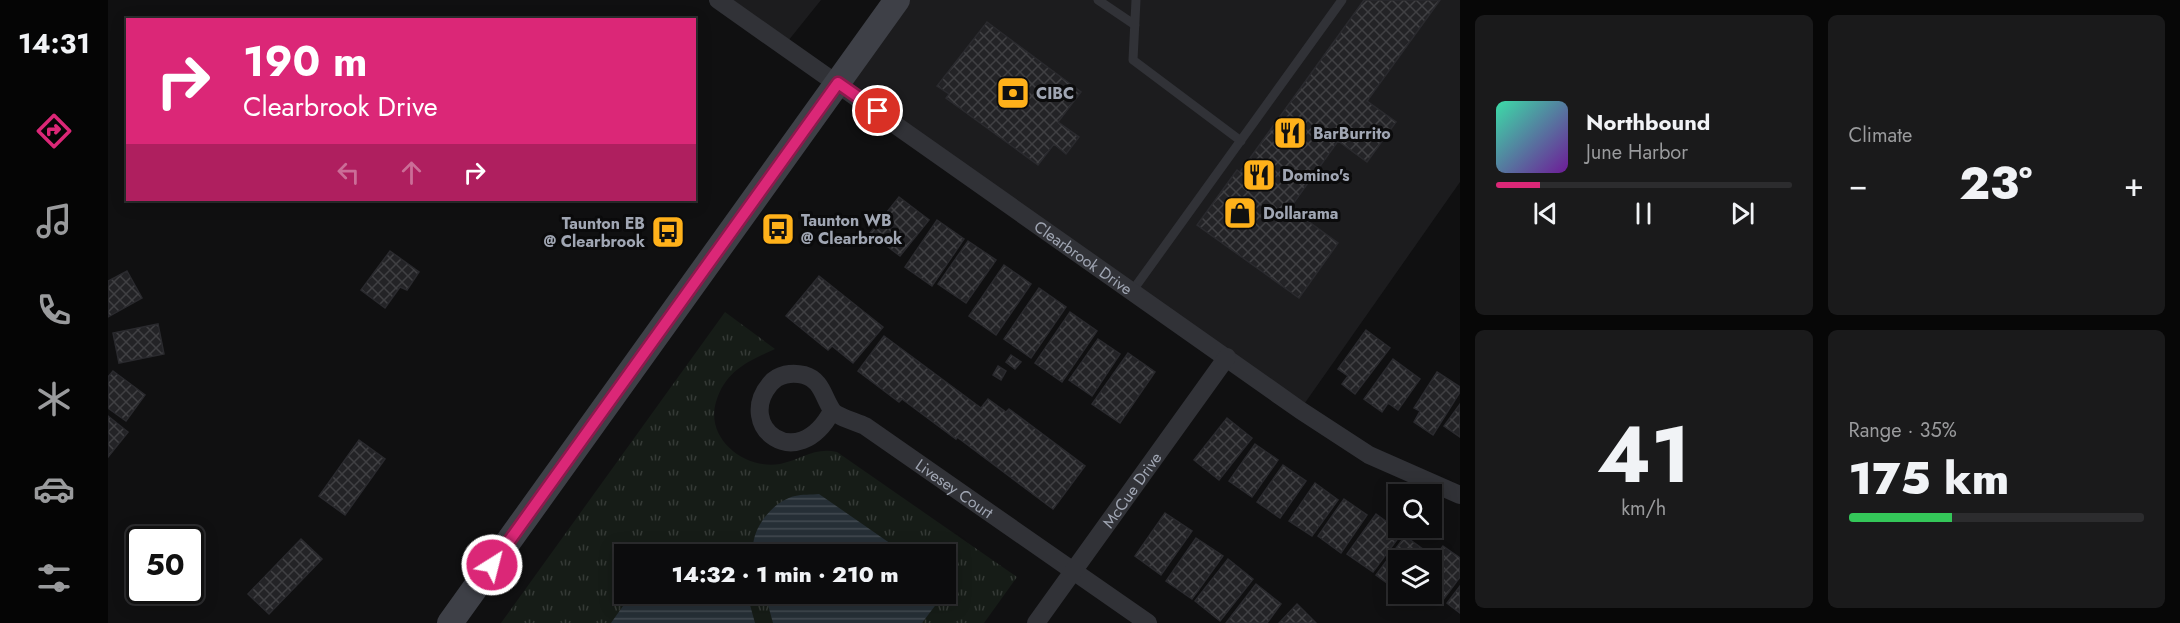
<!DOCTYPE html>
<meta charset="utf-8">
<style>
body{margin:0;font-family:Jost,sans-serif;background:#1a1a1b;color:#f1f3f6;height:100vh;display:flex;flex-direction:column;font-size:22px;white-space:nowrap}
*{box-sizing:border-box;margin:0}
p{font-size:20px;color:#9a9b9d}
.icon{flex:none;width:33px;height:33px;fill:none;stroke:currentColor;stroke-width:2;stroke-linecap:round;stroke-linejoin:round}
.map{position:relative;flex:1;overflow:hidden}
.sheet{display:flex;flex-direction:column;gap:15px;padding:15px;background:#070707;width:720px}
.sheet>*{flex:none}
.hud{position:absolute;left:18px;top:18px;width:570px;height:183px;border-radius:0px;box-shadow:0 3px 15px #0003,0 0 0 2px #2c2c2e;background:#db2777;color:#fff;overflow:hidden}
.fabs{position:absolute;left:1280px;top:484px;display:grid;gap:12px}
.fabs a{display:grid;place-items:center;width:54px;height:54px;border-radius:0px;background:#0c0c0d;box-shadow:0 3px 15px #0003,0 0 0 2px #2c2c2e;font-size:30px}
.speed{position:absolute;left:18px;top:526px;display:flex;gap:12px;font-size:30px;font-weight:700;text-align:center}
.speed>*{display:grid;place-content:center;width:78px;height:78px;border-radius:50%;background:#0c0c0d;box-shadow:0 3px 15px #0003,0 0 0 2px #2c2c2e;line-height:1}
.speed .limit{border:3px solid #111;border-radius:9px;background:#fff;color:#111}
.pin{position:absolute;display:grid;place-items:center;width:51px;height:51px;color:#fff;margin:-26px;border:3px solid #fff;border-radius:50%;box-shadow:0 2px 6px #0007}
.me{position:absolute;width:66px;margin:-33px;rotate:36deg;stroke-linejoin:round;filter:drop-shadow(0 0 4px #0008)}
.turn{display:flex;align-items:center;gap:21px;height:126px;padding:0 18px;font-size:27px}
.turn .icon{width:78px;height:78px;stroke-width:2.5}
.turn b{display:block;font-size:42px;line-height:51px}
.lanes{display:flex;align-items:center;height:57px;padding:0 18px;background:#0003;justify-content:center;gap:30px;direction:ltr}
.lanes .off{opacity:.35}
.big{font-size:45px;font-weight:800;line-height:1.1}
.sheet .card{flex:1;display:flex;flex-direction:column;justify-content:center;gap:9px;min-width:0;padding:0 21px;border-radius:9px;background:#1a1a1b}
.sheet .dial{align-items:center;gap:0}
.dial b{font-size:78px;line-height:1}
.song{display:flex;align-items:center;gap:18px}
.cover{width:72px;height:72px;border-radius:9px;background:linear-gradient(135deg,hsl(160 70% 55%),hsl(280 70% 35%))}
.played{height:6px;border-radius:3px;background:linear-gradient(90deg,#db2777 15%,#2c2c2e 15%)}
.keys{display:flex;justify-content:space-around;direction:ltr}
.heat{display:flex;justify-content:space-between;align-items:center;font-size:33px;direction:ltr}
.charge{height:9px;border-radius:4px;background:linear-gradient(90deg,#34c759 35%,#2c2c2e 0)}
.sheet .tiles{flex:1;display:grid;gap:15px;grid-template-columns:repeat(2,1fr)}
.trip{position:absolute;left:506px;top:544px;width:342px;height:60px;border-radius:0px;background:#0c0c0d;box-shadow:0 3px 15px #0003,0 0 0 2px #2c2c2e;font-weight:800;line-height:60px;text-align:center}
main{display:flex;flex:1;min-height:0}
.menu{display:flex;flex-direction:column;width:108px;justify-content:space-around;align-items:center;background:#050505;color:#9a9b9d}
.menu .icon{width:42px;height:42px}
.menu .active{color:#db2777}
.menu b{font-size:27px;color:#f1f3f6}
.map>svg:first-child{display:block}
.built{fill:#1c1c1e}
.park{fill:url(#park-tufts);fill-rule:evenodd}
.water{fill:url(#water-rules)}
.building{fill:url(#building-cross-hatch);stroke:#2a2a2e;stroke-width:1.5}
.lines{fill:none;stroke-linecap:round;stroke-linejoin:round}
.service{stroke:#313237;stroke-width:9}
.minor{stroke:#313237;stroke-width:18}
.secondary{stroke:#3e4047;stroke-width:26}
.route-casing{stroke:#8e194d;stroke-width:15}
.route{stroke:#db2777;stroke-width:10}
.labels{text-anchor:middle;stroke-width:6;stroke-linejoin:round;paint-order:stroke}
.poi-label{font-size:16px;font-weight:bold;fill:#a0a6b3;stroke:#0b0b0c;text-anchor:start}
.street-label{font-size:16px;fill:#a0a6b3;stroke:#0b0b0c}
</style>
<main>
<nav class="menu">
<b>14:31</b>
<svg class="icon active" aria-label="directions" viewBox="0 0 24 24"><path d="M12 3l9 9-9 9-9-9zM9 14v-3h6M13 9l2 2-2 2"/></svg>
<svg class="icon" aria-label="music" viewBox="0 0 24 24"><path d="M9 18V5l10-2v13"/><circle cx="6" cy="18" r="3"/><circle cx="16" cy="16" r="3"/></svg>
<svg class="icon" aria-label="phone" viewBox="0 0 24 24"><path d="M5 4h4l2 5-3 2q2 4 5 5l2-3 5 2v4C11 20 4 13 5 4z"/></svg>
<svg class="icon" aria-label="climate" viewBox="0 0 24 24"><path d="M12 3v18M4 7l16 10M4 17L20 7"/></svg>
<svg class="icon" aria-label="car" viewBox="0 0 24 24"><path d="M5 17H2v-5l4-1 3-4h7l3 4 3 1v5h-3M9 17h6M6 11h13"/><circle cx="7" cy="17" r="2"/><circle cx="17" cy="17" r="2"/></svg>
<svg class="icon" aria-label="filters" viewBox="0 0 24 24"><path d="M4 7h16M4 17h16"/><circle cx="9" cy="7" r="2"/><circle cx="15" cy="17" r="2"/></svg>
</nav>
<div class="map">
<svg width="1352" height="623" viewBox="0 0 1352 623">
<defs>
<pattern id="park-tufts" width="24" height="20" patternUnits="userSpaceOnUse" patternTransform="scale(1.5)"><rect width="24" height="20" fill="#161c17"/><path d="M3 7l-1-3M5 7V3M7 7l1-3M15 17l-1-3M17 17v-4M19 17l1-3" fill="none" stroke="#353a36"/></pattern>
<pattern id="water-rules" width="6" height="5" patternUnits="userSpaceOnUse" patternTransform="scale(1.5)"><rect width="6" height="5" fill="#262f36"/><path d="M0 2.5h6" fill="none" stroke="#424a51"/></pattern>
<pattern id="building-cross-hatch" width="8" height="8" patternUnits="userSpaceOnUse" patternTransform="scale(1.5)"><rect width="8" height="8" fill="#232326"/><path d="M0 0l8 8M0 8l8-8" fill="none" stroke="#404043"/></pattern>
</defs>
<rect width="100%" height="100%" fill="#101011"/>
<!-- built -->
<path class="built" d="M 610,0 L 713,0 L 676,46 Z
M 789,0 L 1352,0 L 1352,182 L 1192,410 L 730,83 Z"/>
<!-- park -->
<path class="park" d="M 617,312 L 667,349 C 640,361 617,371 608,402 C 597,439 637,470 672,464 C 693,460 706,447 729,452 L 909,577 L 876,623 L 393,623 ZM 516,555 L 837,555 L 837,594 L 516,594 Z"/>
<!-- water -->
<path class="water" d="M 711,494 L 799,555 L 646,555 C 640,532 664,501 687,496 C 694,494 703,495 711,494 Z
M 532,594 L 639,594 L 647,623 L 503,623 L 515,606 Z
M 657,594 L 836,594 L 814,623 L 665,623 Z"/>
<!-- building -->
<path class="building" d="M 1256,0 L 1332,0 L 1259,101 L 1288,122 L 1259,162 L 1230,141 L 1182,208 L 1230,243 L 1191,298 L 1089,225 L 1129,170 L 1132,172 Z
M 879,22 L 973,92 L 950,122 L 971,137 L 958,154 L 946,144 L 930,165 L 838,98 L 841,94 L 829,86 Z
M 791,197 L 821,220 L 792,256 L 762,233 Z
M 829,220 L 856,239 L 824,286 L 797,267 Z
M 860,241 L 888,260 L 858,303 L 830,284 Z
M 282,251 L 311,272 L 299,290 L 292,287 L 277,308 L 253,290 Z
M 896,265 L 923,284 L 888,335 L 861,316 Z
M 19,271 L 34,298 L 0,317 L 0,281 Z
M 711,276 L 775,327 L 745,363 L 724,346 L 720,350 L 678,316 Z
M 931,288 L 958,307 L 923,358 L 896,339 Z
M 962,312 L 989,331 L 954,382 L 927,363 Z
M 50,324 L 56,354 L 11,363 L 5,333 Z
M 1258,330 L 1282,348 L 1247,394 L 1234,384 L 1240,376 L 1230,369 Z
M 776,336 L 873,408 L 880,399 L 898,412 L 901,409 L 977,466 L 945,509 L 849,437 L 848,439 L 794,399 L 791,402 L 750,371 Z
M 990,339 L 1012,354 L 984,396 L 961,380 Z
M 1020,353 L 1047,372 L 1012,423 L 984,404 Z
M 903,355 L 913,362 L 907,369 L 898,362 Z
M 1285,359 L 1312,379 L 1290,410 L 1280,403 L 1274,412 L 1256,399 Z
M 890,366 L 898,371 L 893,380 L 885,375 Z
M 5,371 L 37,395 L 18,421 L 0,408 L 0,377 Z
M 1329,372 L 1352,387 L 1352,392 L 1325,435 L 1306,422 L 1312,411 L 1306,408 Z
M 1352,404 L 1352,437 L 1336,426 Z
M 0,416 L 20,432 L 0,457 Z
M 1119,418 L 1144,438 L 1111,480 L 1086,460 Z
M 251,440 L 277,459 L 237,515 L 211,496 Z
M 1147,444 L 1170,460 L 1144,497 L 1121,481 Z
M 1175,465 L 1198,481 L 1172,518 L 1149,502 Z
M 1207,483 L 1230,500 L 1204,536 L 1181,521 Z
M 1236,499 L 1259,515 L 1233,553 L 1210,536 Z
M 1057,513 L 1084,531 L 1053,575 L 1027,556 Z
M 1268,514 L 1294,533 L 1265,572 L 1239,554 Z
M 1297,536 L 1323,555 L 1319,561 L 1290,561 L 1290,591 L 1268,575 Z
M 1088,538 L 1115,556 L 1084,599 L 1058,581 Z
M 193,539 L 214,559 L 161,614 L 140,594 Z
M 1335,546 L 1352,558 L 1352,577 L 1332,604 L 1318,594 L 1323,594 L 1323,562 Z
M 1120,559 L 1145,579 L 1112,621 L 1087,601 Z
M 1148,584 L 1173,604 L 1159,623 L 1118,623 Z
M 1352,586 L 1352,613 L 1339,603 Z
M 1189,604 L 1208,623 L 1171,623 Z"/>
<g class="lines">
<!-- service -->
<path class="service" d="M 990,0 L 1027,25
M 1028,0 L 1025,60 L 1133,141
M 1025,290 L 1234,0"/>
<!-- minor -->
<g class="minor">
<path id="s1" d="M 610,0 L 1192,410 L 1261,455 L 1352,495"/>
<path id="s2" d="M 724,411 C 689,476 627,426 662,384 C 670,374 684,372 696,375 C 714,380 715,397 724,410 C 729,417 749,422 757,426 L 1040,623"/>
<path id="s3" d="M 928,623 L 1119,357"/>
</g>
<!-- secondary -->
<path class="secondary" d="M 342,623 L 789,0"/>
</g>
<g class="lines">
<defs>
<path id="route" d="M 384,565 L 730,83 L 770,111"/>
</defs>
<!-- route casing -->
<use href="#route" class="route-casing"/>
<!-- route -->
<use href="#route" class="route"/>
</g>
<!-- icons -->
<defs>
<symbol id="bank-square" viewBox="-11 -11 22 22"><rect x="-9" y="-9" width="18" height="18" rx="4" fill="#ffb11a" stroke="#0b0b0c"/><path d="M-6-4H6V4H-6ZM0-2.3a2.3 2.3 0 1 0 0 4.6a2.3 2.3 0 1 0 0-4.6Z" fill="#111"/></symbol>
<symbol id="restaurant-square" viewBox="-11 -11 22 22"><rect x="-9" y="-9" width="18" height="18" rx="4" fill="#ffb11a" stroke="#0b0b0c"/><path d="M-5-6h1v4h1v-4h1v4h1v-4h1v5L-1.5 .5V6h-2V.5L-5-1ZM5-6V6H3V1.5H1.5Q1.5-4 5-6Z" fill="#111"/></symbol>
<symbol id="shop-square" viewBox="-11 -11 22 22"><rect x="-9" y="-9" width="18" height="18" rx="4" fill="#ffb11a" stroke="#0b0b0c"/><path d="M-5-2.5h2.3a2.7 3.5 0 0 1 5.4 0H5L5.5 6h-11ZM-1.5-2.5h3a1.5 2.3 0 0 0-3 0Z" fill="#111"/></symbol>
<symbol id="bus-square" viewBox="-11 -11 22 22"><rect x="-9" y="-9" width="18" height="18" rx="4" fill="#ffb11a" stroke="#0b0b0c"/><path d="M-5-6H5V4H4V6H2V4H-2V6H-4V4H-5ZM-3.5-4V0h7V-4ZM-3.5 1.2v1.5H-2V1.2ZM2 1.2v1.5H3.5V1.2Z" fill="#111"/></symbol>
</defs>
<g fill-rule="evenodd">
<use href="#bank-square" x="886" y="74" width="38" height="38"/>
<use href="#restaurant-square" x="1163" y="114" width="38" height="38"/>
<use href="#restaurant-square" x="1132" y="156" width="38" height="38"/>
<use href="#shop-square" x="1113" y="194" width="38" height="38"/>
<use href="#bus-square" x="651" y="210" width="38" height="38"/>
<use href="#bus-square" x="541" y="213" width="38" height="38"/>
</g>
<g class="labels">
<!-- poi labels -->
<g class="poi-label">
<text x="928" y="99">CIBC</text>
<text x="1205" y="139">BarBurrito</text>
<text x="1174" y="181">Domino's</text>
<text x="1155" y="219">Dollarama</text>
<text x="693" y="226">Taunton WB<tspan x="693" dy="18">@ Clearbrook</tspan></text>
<text x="537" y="229" text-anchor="end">Taunton EB<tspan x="537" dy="18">@ Clearbrook</tspan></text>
</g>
<!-- street labels -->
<g class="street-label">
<text dy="6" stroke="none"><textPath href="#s1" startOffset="447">Clearbrook Drive</textPath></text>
<text dy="6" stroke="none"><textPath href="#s2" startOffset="362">Livesey Court</textPath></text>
<text dy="6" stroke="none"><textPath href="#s3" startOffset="164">McCue Drive</textPath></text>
</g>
</g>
</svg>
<div class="fabs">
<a><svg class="icon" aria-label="search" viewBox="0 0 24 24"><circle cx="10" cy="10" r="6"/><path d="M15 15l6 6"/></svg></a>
<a><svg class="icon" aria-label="layers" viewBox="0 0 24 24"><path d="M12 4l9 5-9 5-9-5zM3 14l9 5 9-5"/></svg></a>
</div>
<div class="speed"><div class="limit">50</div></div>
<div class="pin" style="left:770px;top:111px;background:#d93025"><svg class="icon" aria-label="arrive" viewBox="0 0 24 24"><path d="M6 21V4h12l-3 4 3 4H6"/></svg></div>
<svg class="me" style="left:384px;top:565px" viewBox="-20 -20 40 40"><circle r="17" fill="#db2777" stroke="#fff" stroke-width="3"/><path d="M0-11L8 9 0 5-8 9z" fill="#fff"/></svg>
<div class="trip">14:32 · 1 min · 210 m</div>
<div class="hud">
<div class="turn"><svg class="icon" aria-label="right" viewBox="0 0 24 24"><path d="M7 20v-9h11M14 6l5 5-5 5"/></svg><div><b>190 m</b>Clearbrook Drive</div></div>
<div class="lanes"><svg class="icon off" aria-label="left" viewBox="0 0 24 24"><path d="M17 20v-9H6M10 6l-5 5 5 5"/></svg><svg class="icon off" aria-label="ahead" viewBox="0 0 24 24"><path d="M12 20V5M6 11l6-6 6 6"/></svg><svg class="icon" aria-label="right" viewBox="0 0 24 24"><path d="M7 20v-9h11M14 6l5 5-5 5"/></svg></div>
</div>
</div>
<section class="sheet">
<div class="tiles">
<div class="card">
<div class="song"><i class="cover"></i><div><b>Northbound</b><p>June Harbor</p></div></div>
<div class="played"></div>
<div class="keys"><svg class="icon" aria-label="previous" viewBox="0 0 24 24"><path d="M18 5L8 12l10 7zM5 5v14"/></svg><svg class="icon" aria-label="pause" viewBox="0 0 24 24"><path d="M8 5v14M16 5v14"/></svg><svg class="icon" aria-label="next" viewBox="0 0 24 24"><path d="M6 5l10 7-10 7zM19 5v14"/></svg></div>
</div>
<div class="card"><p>Climate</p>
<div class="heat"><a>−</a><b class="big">23°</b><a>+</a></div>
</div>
<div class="card dial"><b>41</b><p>km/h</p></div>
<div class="card"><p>Range · 35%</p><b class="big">175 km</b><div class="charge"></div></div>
</div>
</section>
</main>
